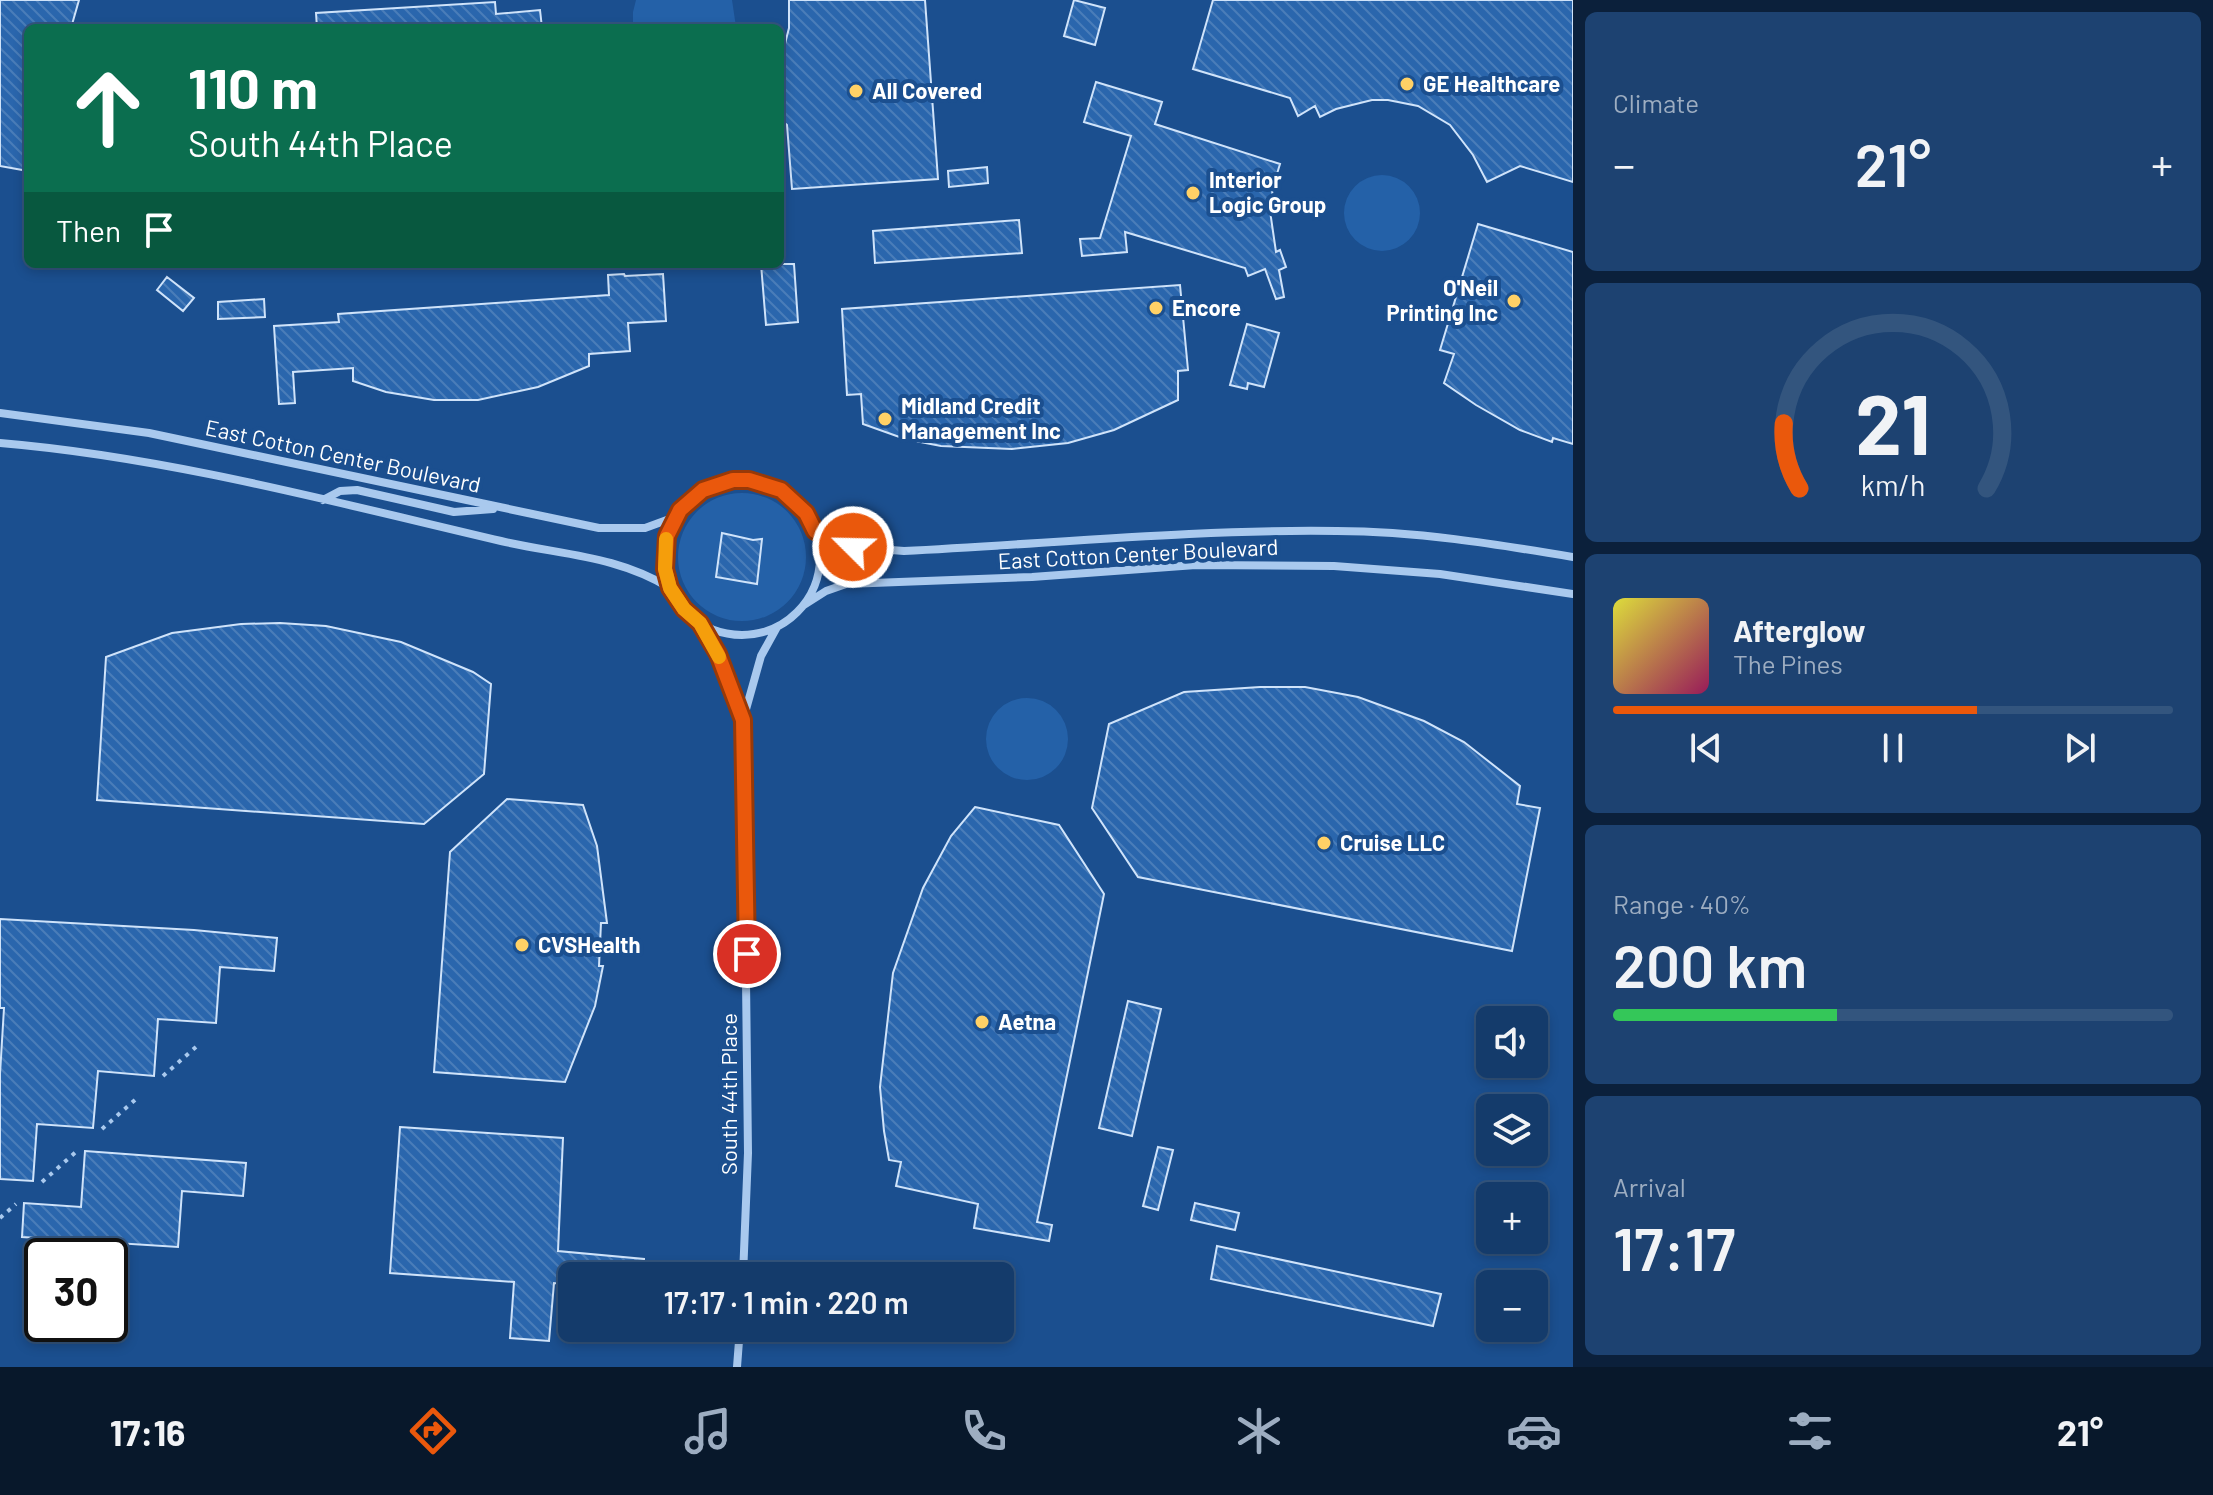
<!DOCTYPE html>
<meta charset="utf-8">
<style>
body{margin:0;font-family:Barlow,sans-serif;background:#1d4271;color:#f1f3f6;height:100vh;display:flex;flex-direction:column;font-size:30px;white-space:nowrap}
*{box-sizing:border-box;margin:0}
p{font-size:26px;color:#9dadc1}
.icon{flex:none;width:44px;height:44px;fill:none;stroke:currentColor;stroke-width:2;stroke-linecap:round;stroke-linejoin:round}
.map{position:relative;flex:1;overflow:hidden}
.details{display:flex;flex-direction:column;gap:12px;padding:12px;background:#0b203b;width:640px}
.details>*{flex:none}
.guide{position:absolute;left:24px;top:24px;width:760px;height:244px;border-radius:12px;box-shadow:0 4px 12px #0003,0 0 0 2px #33557e;background:#0b6e4f;color:#fff;overflow:hidden}
.buttons{position:absolute;left:1476px;top:1006px;display:grid;gap:16px}
.buttons a{display:grid;place-items:center;width:72px;height:72px;border-radius:12px;background:#143b6b;box-shadow:0 4px 12px #0003,0 0 0 2px #33557e;font-size:40px}
.speed{position:absolute;left:24px;top:1238px;display:flex;gap:16px;font-size:40px;font-weight:700;text-align:center}
.speed>*{display:grid;place-content:center;width:104px;height:104px;border-radius:50%;background:#143b6b;box-shadow:0 4px 12px #0003,0 0 0 2px #33557e;line-height:1}
.speed .limit{border:4px solid #111;border-radius:12px;background:#fff;color:#111}
.pin{position:absolute;display:grid;place-items:center;width:68px;height:68px;color:#fff;margin:-34px;border:4px solid #fff;border-radius:50%;box-shadow:0 2px 8px #0007}
.me{position:absolute;width:88px;margin:-44px;rotate:293deg;stroke-linejoin:round;filter:drop-shadow(0 0 6px #0008)}
.turn{display:flex;align-items:center;gap:28px;height:168px;padding:0 32px;font-size:36px}
.turn .icon{width:104px;height:104px;stroke-width:2.5}
.turn b{display:block;font-size:56px;line-height:68px}
.then{display:flex;align-items:center;height:76px;padding:0 32px;background:#0003;gap:16px;font-size:30px}
.big{font-size:60px;font-weight:600;line-height:1.1}
.details .tile{flex:1;display:flex;flex-direction:column;justify-content:center;gap:12px;min-width:0;padding:0 28px;border-radius:12px;background:#1d4271}
.details .dial{align-items:center;gap:0}
.dial svg{height:208px;overflow:visible;fill:none;stroke:#33557e;stroke-width:7;stroke-linecap:round;text-anchor:middle}
.dial text{fill:#f1f3f6;stroke:none}
.song{display:flex;align-items:center;gap:24px}
.cover{width:96px;height:96px;border-radius:12px;background:linear-gradient(135deg,hsl(60 70% 55%),hsl(330 70% 35%))}
.played{height:8px;border-radius:4px;background:linear-gradient(90deg,#ea580c 65%,#33557e 65%)}
.keys{display:flex;justify-content:space-around;direction:ltr}
.heat{display:flex;justify-content:space-between;align-items:center;font-size:44px;direction:ltr}
.charge{height:12px;border-radius:6px;background:linear-gradient(90deg,#34c759 40%,#33557e 0)}
.trip{position:absolute;left:558px;top:1262px;width:456px;height:80px;border-radius:12px;background:#143b6b;box-shadow:0 4px 12px #0003,0 0 0 2px #33557e;font-weight:600;line-height:80px;text-align:center}
.menu{display:flex;height:128px;justify-content:space-around;align-items:center;background:#08182b;color:#9dadc1}
.menu .icon{width:56px;height:56px}
.menu .active{color:#ea580c}
.menu b{font-size:36px;color:#f1f3f6}
main{display:flex;flex:1;min-height:0}
.map>svg:first-child{display:block}
.grass{fill:#2461a8}
.building{fill:url(#building-back-hatch);stroke:#cfe3fa;stroke-width:2}
.lines{fill:none;stroke-linecap:round;stroke-linejoin:round}
.path{stroke:#a9c9ee;stroke-width:4;stroke-dasharray:4 6;stroke-linecap:butt}
.minor{stroke:#a9c9ee;stroke-width:8}
.route-casing{stroke:#983908;stroke-width:20}
.route{stroke:#ea580c;stroke-width:14}
.slow{stroke:#f59e0b;stroke-width:14}
.poi-dot{fill:#ffd166;stroke:#1b4f8f;stroke-width:3}
.labels{text-anchor:middle;stroke-width:8;stroke-linejoin:round;paint-order:stroke}
.poi-label{font-size:22px;font-weight:bold;fill:#fff;stroke:#1b4f8f;text-anchor:start}
.street-label{font-size:22px;fill:#fff;stroke:#1b4f8f}
</style>
<main>
<div class="map">
<svg width="1573" height="1367" viewBox="0 0 1573 1367">
<defs>
<pattern id="building-back-hatch" width="6" height="6" patternUnits="userSpaceOnUse" patternTransform="scale(2)"><rect width="6" height="6" fill="#2a66ad"/><path d="M-1 5l2 2M0 0l6 6M5-1l2 2" fill="none" stroke="#4a7db9"/></pattern>
</defs>
<rect width="100%" height="100%" fill="#1b4f8f"/>
<!-- grass -->
<path class="grass" d="M 636,0 L 732,0 L 736,27 L 633,28 L 633,12 Z
M1344 213a38 38 0 1 1 76 0a38 38 0 1 1-76 0Z
M678 557a64 64 0 1 1 128 0a64 64 0 1 1-128 0Z
M986 739a41 41 0 1 1 82 0a41 41 0 1 1-82 0Z"/>
<!-- building -->
<path class="building" d="M 0,0 L 79,0 L 71,28 L 28,28 L 28,171 L 0,166 Z
M 789,0 L 925,0 L 938,179 L 792,189 L 787,125 L 780,119 L 780,63 L 789,28 Z
M 1074,0 L 1105,8 L 1095,45 L 1064,36 Z
M 1213,0 L 1573,0 L 1573,182 L 1520,166 L 1487,182 L 1473,155 L 1450,125 L 1418,106 L 1388,100 L 1372,100 L 1336,109 L 1320,117 L 1315,106 L 1298,116 L 1290,98 L 1193,69 Z
M 495,2 L 496,14 L 540,10 L 542,28 L 317,28 L 316,13 Z
M 1096,82 L 1162,102 L 1155,124 L 1280,164 L 1273,187 L 1270,211 L 1276,252 L 1280,250 L 1286,267 L 1279,270 L 1284,297 L 1276,299 L 1265,269 L 1248,276 L 1245,268 L 1125,232 L 1127,252 L 1082,256 L 1080,239 L 1100,238 L 1131,136 L 1084,122 Z
M 987,167 L 988,183 L 949,187 L 948,171 Z
M 1019,220 L 1022,253 L 875,263 L 873,231 Z
M 1478,224 L 1573,252 L 1573,444 L 1553,438 L 1552,442 L 1520,430 L 1476,405 L 1444,383 L 1454,354 L 1440,350 Z
M 761,264 L 794,264 L 798,322 L 766,325 Z
M 624,274 L 625,276 L 663,274 L 666,321 L 628,323 L 630,351 L 589,354 L 589,366 L 538,387 L 478,400 L 434,400 L 386,392 L 353,381 L 353,368 L 293,372 L 295,403 L 279,404 L 274,326 L 339,322 L 338,314 L 609,295 L 608,275 Z
M 167,277 L 194,298 L 183,311 L 157,290 Z
M 1180,285 L 1188,370 L 1178,371 L 1178,400 L 1114,430 L 1068,443 L 1012,449 L 941,446 L 905,439 L 863,424 L 861,394 L 847,395 L 842,309 Z
M 264,299 L 265,317 L 218,319 L 218,302 Z
M 1247,324 L 1279,333 L 1264,387 L 1248,383 L 1247,389 L 1230,385 Z
M 722,533 L 753,540 L 762,539 L 757,584 L 716,577 Z
M 280,623 L 326,626 L 401,642 L 473,672 L 491,684 L 484,774 L 424,824 L 97,800 L 106,657 L 172,633 L 241,624 Z
M 1260,687 L 1305,687 L 1358,697 L 1424,721 L 1464,742 L 1520,786 L 1517,804 L 1540,808 L 1512,951 L 1138,877 L 1092,808 L 1109,724 L 1184,692 Z
M 507,799 L 583,805 L 597,846 L 607,923 L 601,923 L 599,966 L 603,966 L 595,1006 L 565,1082 L 434,1072 L 450,852 Z
M 975,807 L 1059,825 L 1104,894 L 1037,1222 L 1052,1225 L 1049,1241 L 974,1228 L 978,1204 L 896,1186 L 901,1162 L 889,1160 L 884,1131 L 880,1087 L 893,973 L 923,888 L 951,836 Z
M 0,919 L 194,930 L 277,938 L 274,971 L 220,967 L 216,1023 L 158,1019 L 154,1076 L 98,1071 L 93,1128 L 37,1124 L 33,1181 L 0,1179 L 0,1074 L 4,1008 L 0,1008 Z
M 1128,1001 L 1161,1009 L 1132,1136 L 1099,1128 Z
M 400,1127 L 563,1138 L 558,1251 L 644,1259 L 643,1276 L 572,1276 L 572,1285 L 554,1283 L 549,1341 L 510,1338 L 514,1282 L 390,1273 Z
M 1158,1147 L 1173,1150 L 1158,1210 L 1143,1206 Z
M 85,1151 L 246,1163 L 243,1196 L 182,1191 L 178,1247 L 22,1237 L 24,1203 L 81,1207 Z
M 1195,1203 L 1239,1213 L 1235,1230 L 1191,1220 Z
M 1217,1246 L 1441,1294 L 1433,1326 L 1211,1279 Z"/>
<g class="lines">
<!-- path -->
<path class="path" d="M 163,1076 L 197,1046
M 102,1129 L 136,1099
M 42,1182 L 77,1151
M 0,1218 L 16,1204"/>
<!-- minor -->
<path class="minor" d="M 0,413 L 149,433 L 599,528 L 645,528 L 675,517
M 0,443 C 167,457 338,503 501,541 C 561,555 616,555 670,588
M664 557a78 78 0 1 1 156 0a78 78 0 1 1-156 0Z
M 323,500 L 340,491 L 357,490 L 454,512 L 493,509
M 815,531 L 853,547 L 904,551 C 1048,544 1192,529 1337,531 C 1415,531 1495,544 1573,557
M 804,605 L 826,591 L 846,584 L 1032,577 L 1196,565 L 1334,566 L 1440,574 L 1573,594
M 700,623 L 718,654 L 743,719
M 743,1276 L 748,1153 L 743,720 L 761,656 L 777,627
M 737,1367 L 740,1328"/>
</g>
<g class="lines">
<defs>
<path id="route" d="M 747,954 L 743,720 L 718,654 L 700,623 L 684,609 L 670,588 L 665,569 L 667,536 L 680,510 L 703,490 L 733,480 L 749,480 L 781,490 L 806,513 L 815,531 L 853,547"/>
</defs>
<!-- route casing -->
<use href="#route" class="route-casing"/>
<!-- route -->
<use href="#route" class="route"/>
<!-- slow -->
<path class="slow" d="M 666,539 L 665,569 L 670,588 L 684,609 L 700,623 L 719,657"/>
</g>
<!-- markers -->
<g class="poi-dot">
<circle cx="1407" cy="84" r="8"/>
<circle cx="856" cy="91" r="8"/>
<circle cx="1193" cy="193" r="8"/>
<circle cx="1514" cy="301" r="8"/>
<circle cx="1156" cy="308" r="8"/>
<circle cx="885" cy="419" r="8"/>
<circle cx="1324" cy="843" r="8"/>
<circle cx="522" cy="945" r="8"/>
<circle cx="982" cy="1022" r="8"/>
</g>
<g class="labels">
<!-- poi labels -->
<g class="poi-label">
<text x="1423" y="92">GE Healthcare</text>
<text x="872" y="99">All Covered</text>
<text x="1209" y="188">Interior<tspan x="1209" dy="25">Logic Group</tspan></text>
<text x="1498" y="296" text-anchor="end">O'Neil<tspan x="1498" dy="25">Printing Inc</tspan></text>
<text x="1172" y="316">Encore</text>
<text x="901" y="414">Midland Credit<tspan x="901" dy="25">Management Inc</tspan></text>
<text x="1340" y="851">Cruise LLC</text>
<text x="538" y="953">CVSHealth</text>
<text x="998" y="1030">Aetna</text>
</g>
<!-- street labels -->
<g class="street-label">
<text transform="translate(343 456) rotate(12)" y="8">East Cotton Center Boulevard</text>
<text transform="translate(1138 554) rotate(-3)" y="8">East Cotton Center Boulevard</text>
<text transform="translate(729 1094) rotate(-90)" y="8">South 44th Place</text>
</g>
</g>
</svg>
<div class="buttons">
<a><svg class="icon" aria-label="sound" viewBox="0 0 24 24"><path d="M4 9h4l5-4v14l-5-4H4zM17 9q2 3 0 6"/></svg></a>
<a><svg class="icon" aria-label="layers" viewBox="0 0 24 24"><path d="M12 4l9 5-9 5-9-5zM3 14l9 5 9-5"/></svg></a>
<a>+</a>
<a>−</a>
</div>
<div class="speed"><div class="limit">30</div></div>
<div class="pin" style="left:747px;top:954px;background:#d93025"><svg class="icon" aria-label="arrive" viewBox="0 0 24 24"><path d="M6 21V4h12l-3 4 3 4H6"/></svg></div>
<svg class="me" style="left:853px;top:547px" viewBox="-20 -20 40 40"><circle r="17" fill="#ea580c" stroke="#fff" stroke-width="3"/><path d="M0-11L8 9 0 5-8 9z" fill="#fff"/></svg>
<div class="trip">17:17 · 1 min · 220 m</div>
<div class="guide">
<div class="turn"><svg class="icon" aria-label="ahead" viewBox="0 0 24 24"><path d="M12 20V5M6 11l6-6 6 6"/></svg><div><b>110 m</b>South 44th Place</div></div>
<div class="then">Then<svg class="icon" aria-label="arrive" viewBox="0 0 24 24"><path d="M6 21V4h12l-3 4 3 4H6"/></svg></div>
</div>
</div>
<section class="details">
<div class="tile"><p>Climate</p>
<div class="heat"><a>−</a><b class="big">21°</b><a>+</a></div>
</div>
<div class="tile dial"><svg viewBox="0 0 100 80">
<path d="M14 69A42 42 0 1 1 86 69"/>
<path d="M14 69A42 42 0 0 1 8 44" stroke="#ea580c"/>
<text x="50" y="56" font-size="32" font-weight="700">21</text>
<text x="50" y="72" font-size="11">km/h</text>
</svg></div>
<div class="tile">
<div class="song"><i class="cover"></i><div><b>Afterglow</b><p>The Pines</p></div></div>
<div class="played"></div>
<div class="keys"><svg class="icon" aria-label="previous" viewBox="0 0 24 24"><path d="M18 5L8 12l10 7zM5 5v14"/></svg><svg class="icon" aria-label="pause" viewBox="0 0 24 24"><path d="M8 5v14M16 5v14"/></svg><svg class="icon" aria-label="next" viewBox="0 0 24 24"><path d="M6 5l10 7-10 7zM19 5v14"/></svg></div>
</div>
<div class="tile"><p>Range · 40%</p><b class="big">200 km</b><div class="charge"></div></div>
<div class="tile"><p>Arrival</p><b class="big">17:17</b></div>
</section>
</main>
<nav class="menu">
<b>17:16</b>
<svg class="icon active" aria-label="directions" viewBox="0 0 24 24"><path d="M12 3l9 9-9 9-9-9zM9 14v-3h6M13 9l2 2-2 2"/></svg>
<svg class="icon" aria-label="music" viewBox="0 0 24 24"><path d="M9 18V5l10-2v13"/><circle cx="6" cy="18" r="3"/><circle cx="16" cy="16" r="3"/></svg>
<svg class="icon" aria-label="phone" viewBox="0 0 24 24"><path d="M5 4h4l2 5-3 2q2 4 5 5l2-3 5 2v4C11 20 4 13 5 4z"/></svg>
<svg class="icon" aria-label="climate" viewBox="0 0 24 24"><path d="M12 3v18M4 7l16 10M4 17L20 7"/></svg>
<svg class="icon" aria-label="car" viewBox="0 0 24 24"><path d="M5 17H2v-5l4-1 3-4h7l3 4 3 1v5h-3M9 17h6M6 11h13"/><circle cx="7" cy="17" r="2"/><circle cx="17" cy="17" r="2"/></svg>
<svg class="icon" aria-label="filters" viewBox="0 0 24 24"><path d="M4 7h16M4 17h16"/><circle cx="9" cy="7" r="2"/><circle cx="15" cy="17" r="2"/></svg>
<b>21°</b>
</nav>
